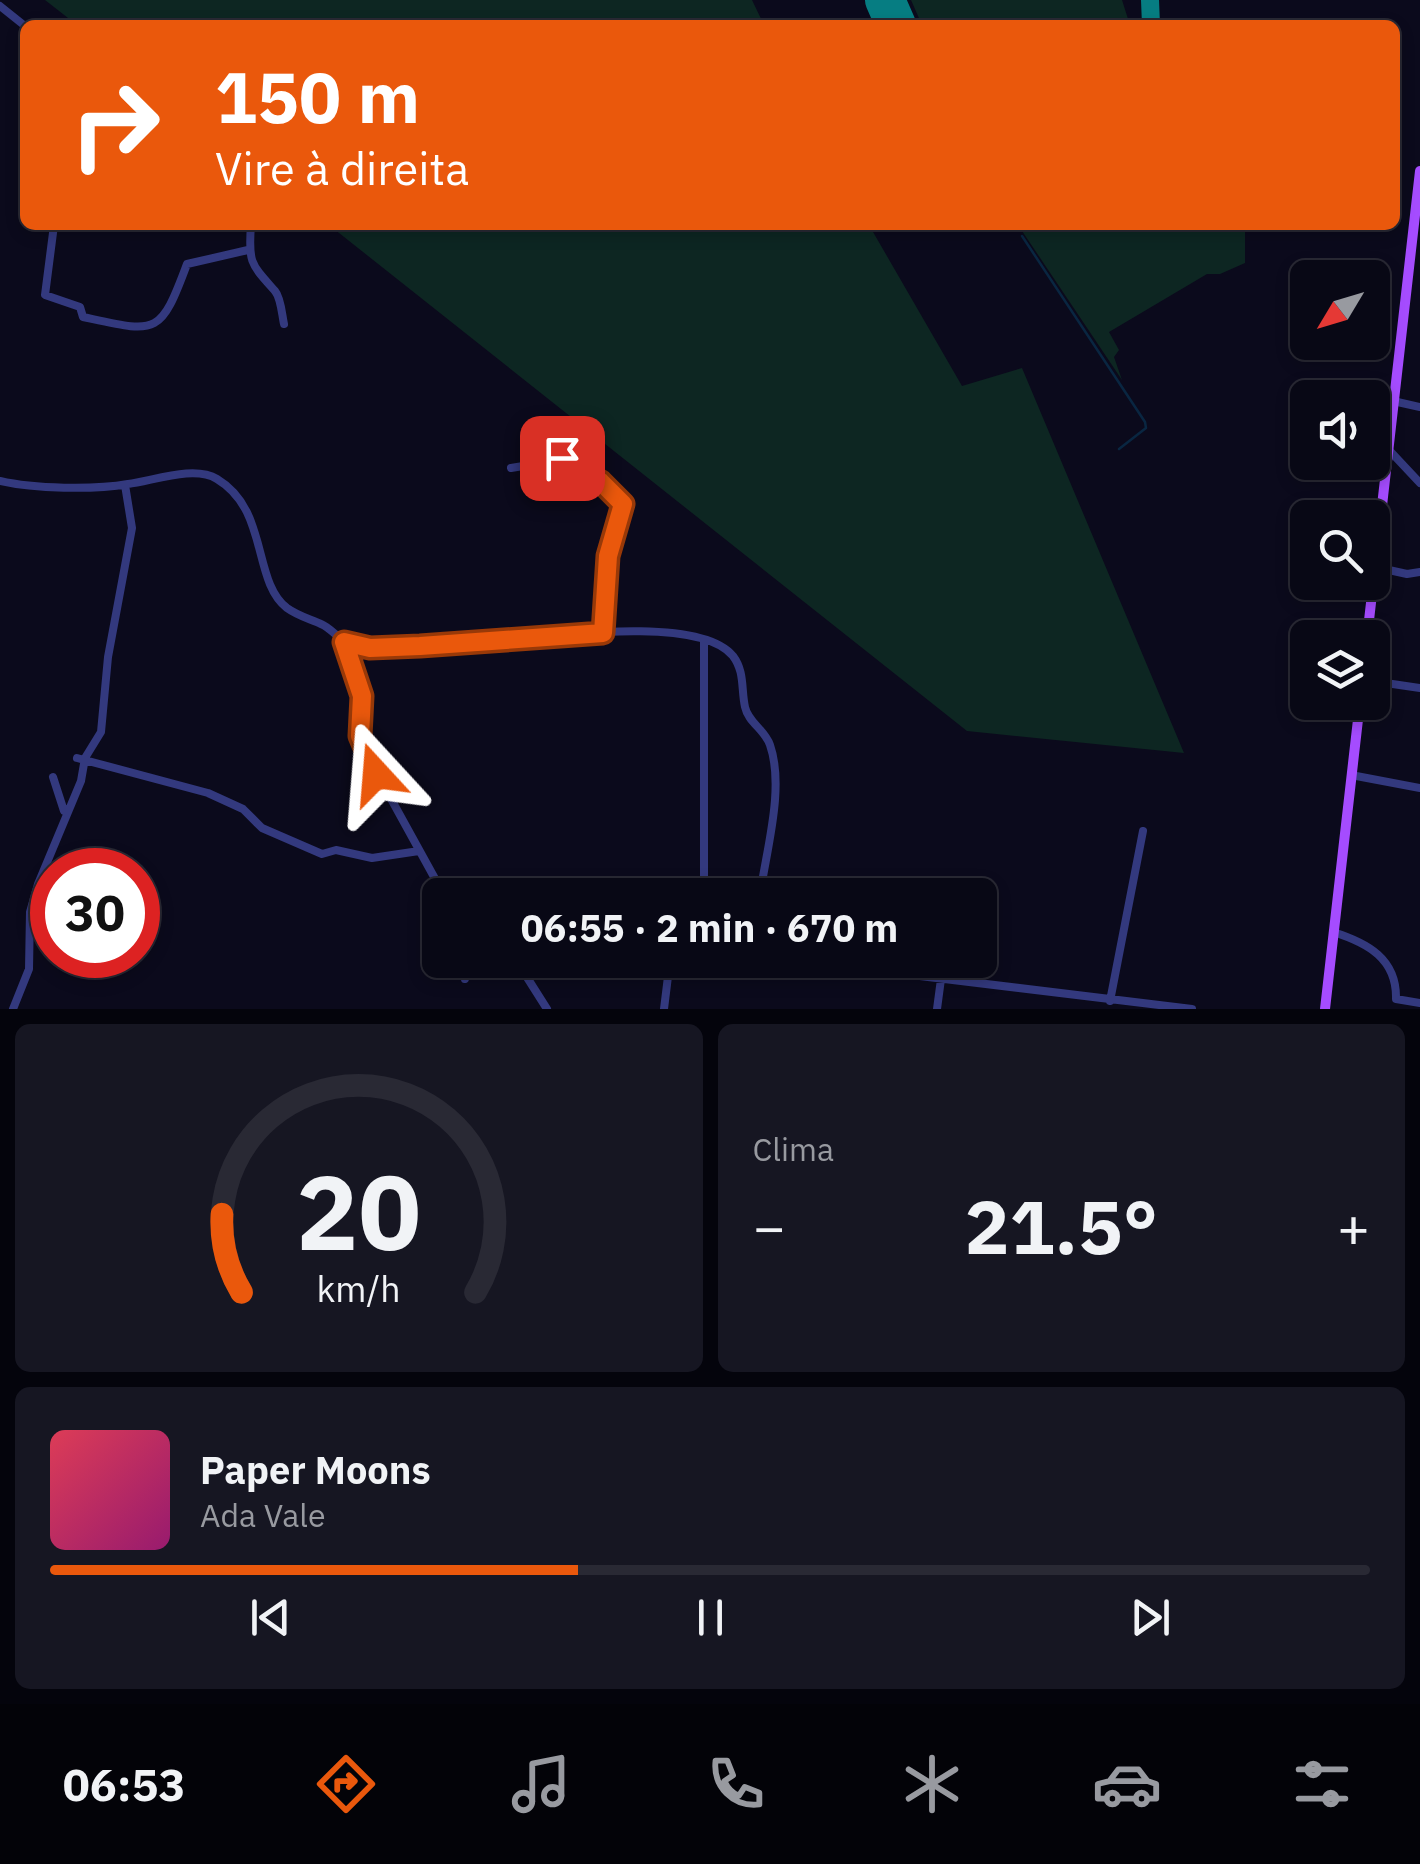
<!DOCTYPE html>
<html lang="pt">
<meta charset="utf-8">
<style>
body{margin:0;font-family:"IBM Plex Sans",sans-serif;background:#161622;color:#f1f3f6;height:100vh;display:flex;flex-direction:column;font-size:38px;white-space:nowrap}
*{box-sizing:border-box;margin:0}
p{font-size:32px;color:#989aa0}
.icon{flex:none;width:55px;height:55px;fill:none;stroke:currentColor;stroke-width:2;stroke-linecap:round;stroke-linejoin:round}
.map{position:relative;height:1009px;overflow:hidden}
.side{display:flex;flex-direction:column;gap:15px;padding:15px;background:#04040c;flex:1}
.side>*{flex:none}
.guide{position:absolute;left:20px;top:20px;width:1380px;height:210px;border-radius:15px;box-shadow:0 5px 15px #0003,0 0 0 2px #292934;background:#ea580c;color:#fff;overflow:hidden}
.needle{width:65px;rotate:232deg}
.tools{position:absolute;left:1290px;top:260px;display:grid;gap:20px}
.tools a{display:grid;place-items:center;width:100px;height:100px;border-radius:15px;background:#080815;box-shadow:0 5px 15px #0003,0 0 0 2px #292934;font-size:50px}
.speed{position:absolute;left:30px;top:848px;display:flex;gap:20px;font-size:50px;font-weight:700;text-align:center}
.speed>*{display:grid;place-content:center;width:130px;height:130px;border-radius:50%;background:#080815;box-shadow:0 5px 15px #0003,0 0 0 2px #292934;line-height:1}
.speed .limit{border:15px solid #d22;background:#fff;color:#111}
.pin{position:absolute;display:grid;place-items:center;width:85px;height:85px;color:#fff;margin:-42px;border-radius:20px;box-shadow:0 5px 15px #0006}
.me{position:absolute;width:110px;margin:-55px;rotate:341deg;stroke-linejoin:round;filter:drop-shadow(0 0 8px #0008)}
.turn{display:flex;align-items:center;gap:35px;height:210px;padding:0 30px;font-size:45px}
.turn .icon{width:130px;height:130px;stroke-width:2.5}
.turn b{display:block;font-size:70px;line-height:85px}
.big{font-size:75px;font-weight:700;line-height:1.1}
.side .tile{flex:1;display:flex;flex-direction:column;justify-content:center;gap:15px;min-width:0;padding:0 35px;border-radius:15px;background:#161622}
.side .dial{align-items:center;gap:0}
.dial svg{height:260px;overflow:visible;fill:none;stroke:#292934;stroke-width:7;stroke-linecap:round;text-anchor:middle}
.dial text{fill:#f1f3f6;stroke:none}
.song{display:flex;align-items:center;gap:30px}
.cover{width:120px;height:120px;border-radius:15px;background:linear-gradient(135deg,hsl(350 70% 55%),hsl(320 70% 35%))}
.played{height:10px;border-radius:5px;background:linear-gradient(90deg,#ea580c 40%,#292934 40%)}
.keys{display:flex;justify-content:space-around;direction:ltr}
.heat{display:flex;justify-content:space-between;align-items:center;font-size:55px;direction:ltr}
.side .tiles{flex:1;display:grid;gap:15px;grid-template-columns:1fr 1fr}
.tile:last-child{grid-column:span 2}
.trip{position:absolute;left:422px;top:878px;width:575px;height:100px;border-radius:15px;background:#080815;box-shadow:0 5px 15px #0003,0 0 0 2px #292934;font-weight:700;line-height:100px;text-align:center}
.tab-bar{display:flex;height:160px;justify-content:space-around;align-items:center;background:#030308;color:#989aa0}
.tab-bar .icon{width:70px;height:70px}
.tab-bar .current{color:#ea580c}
.tab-bar b{font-size:45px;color:#f1f3f6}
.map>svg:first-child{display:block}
.green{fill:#0d2622}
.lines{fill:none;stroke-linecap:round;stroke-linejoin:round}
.stream{stroke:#092641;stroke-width:2.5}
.taxiway{stroke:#067d82;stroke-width:18}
.runway{stroke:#067d82;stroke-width:40}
.minor{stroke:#33397e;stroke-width:8}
.major{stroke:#a54cff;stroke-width:10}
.route-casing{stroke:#983908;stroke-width:25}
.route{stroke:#ea580c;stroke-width:18}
</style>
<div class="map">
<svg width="1420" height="1009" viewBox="0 0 1420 1009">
<rect width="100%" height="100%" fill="#0b0a1c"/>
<!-- green -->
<path class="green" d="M 45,0 L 752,0 L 764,25 L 77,25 Z
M 911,0 L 1122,0 L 1128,19 L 1125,25 L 922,25 Z
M 329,225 L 869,225 L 962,386 L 1022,368 L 1184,753 L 967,731 Z
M 1018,225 L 1245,225 L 1245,263 L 1220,274 L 1207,274 L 1109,332 L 1119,350 L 1114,357 L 1122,380 Z"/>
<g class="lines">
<!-- stream -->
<path class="stream" d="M 1022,236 L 1145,422 L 1146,428 L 1119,449"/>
<!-- taxiway -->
<path class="taxiway" d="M 1150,0 L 1151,25"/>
<!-- runway -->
<path class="runway" d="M 885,0 L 896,25"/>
<!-- minor -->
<path class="minor" d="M 0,6 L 25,26
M 54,225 L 45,295 L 80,307 L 83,317 C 157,333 160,337 187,264 L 248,250
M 251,225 C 248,263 251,264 275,291 C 281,298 282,315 284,324
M 1393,401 L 1420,407
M 1389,450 L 1420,483
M 511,468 L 566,459 L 622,502 L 609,556 L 603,633
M 0,481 C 34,489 94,490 128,484 C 153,481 194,465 217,479 C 269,510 252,581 287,608 C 298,616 310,619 321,624 C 333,629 340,642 352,645 C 427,662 686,598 733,656 C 745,672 741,689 745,707 C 748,722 765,730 770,745 C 785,788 766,851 760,895
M 1375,567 L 1407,574 L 1420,572
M 704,640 L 704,895
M 344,642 L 362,695 L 359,736 L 363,748 L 444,895
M 1372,681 L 1420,688
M 77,758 L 208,793 L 243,809 L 262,828 L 322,854 L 336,850 L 372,858 L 419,851
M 1351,775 L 1420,788
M 53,777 L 64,811
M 1333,932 C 1368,943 1397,959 1396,999 L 1420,1003
M 516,960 L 547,1009
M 788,960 L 1192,1009
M 465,979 L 468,960
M 1110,1001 L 1143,831
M 13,1009 L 29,969 L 30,912 L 38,884 L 81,781 L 85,758 L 101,732 L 108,657 L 132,528 L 125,485
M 664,1009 L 670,960
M 937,1009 L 941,979"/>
<!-- major -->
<path class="major" d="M 1367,638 L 1420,171
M 1325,1009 L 1360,702"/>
</g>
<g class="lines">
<defs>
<path id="route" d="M 376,774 L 360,736 L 362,696 L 344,642 L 370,648 L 420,646 L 603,633 L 608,556 L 623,504 L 601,482 L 562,458"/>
</defs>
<!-- route casing -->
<use href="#route" class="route-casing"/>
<!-- route -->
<use href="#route" class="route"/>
</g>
</svg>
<div class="tools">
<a><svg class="needle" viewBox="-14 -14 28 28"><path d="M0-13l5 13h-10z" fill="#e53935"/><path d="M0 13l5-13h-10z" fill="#989aa0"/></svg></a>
<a><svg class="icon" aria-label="sound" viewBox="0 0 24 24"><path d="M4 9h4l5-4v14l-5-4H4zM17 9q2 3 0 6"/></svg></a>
<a><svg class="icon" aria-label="search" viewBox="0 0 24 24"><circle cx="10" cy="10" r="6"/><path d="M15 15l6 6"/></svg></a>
<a><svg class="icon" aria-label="layers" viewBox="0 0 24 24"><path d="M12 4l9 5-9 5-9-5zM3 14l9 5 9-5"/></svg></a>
</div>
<div class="speed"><div class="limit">30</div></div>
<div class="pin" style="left:562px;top:458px;background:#d93025"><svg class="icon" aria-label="arrive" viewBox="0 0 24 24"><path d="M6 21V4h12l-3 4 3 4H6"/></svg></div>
<svg class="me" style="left:376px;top:774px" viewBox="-20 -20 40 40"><path d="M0-17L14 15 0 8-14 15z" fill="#ea580c" stroke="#fff" stroke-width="4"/></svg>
<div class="trip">06:55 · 2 min · 670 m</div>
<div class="guide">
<div class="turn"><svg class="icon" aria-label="right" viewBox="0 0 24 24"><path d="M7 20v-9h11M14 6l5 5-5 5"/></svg><div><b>150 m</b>Vire à direita</div></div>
</div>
</div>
<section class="side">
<div class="tiles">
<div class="tile dial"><svg viewBox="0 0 100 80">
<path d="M14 69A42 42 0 1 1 86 69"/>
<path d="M14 69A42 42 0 0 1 8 45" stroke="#ea580c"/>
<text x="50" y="56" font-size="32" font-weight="700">20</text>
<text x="50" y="72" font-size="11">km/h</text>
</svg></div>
<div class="tile"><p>Clima</p>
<div class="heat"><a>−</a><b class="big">21.5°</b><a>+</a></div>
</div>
<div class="tile">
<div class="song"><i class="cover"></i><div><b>Paper Moons</b><p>Ada Vale</p></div></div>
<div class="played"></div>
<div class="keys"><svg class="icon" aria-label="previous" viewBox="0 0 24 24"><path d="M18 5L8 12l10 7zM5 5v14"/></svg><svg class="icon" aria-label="pause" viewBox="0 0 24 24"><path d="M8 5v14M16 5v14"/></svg><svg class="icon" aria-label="next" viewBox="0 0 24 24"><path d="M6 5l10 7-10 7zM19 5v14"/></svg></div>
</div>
</div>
</section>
<nav class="tab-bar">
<b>06:53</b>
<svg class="icon current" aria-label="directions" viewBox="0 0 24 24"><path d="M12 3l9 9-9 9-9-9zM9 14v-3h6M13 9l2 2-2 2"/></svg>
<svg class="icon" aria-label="music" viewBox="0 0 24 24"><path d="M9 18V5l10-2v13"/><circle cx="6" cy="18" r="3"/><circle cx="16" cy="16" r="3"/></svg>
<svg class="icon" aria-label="phone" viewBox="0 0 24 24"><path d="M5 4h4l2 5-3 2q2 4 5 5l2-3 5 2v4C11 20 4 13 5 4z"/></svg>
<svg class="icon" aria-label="climate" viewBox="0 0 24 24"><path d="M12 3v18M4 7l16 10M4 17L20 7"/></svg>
<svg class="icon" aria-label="car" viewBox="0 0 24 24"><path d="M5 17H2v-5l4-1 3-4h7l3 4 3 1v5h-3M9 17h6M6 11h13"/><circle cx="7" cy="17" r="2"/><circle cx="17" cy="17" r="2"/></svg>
<svg class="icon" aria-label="filters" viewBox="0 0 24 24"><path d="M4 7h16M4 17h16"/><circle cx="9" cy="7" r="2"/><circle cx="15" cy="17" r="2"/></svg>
</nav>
